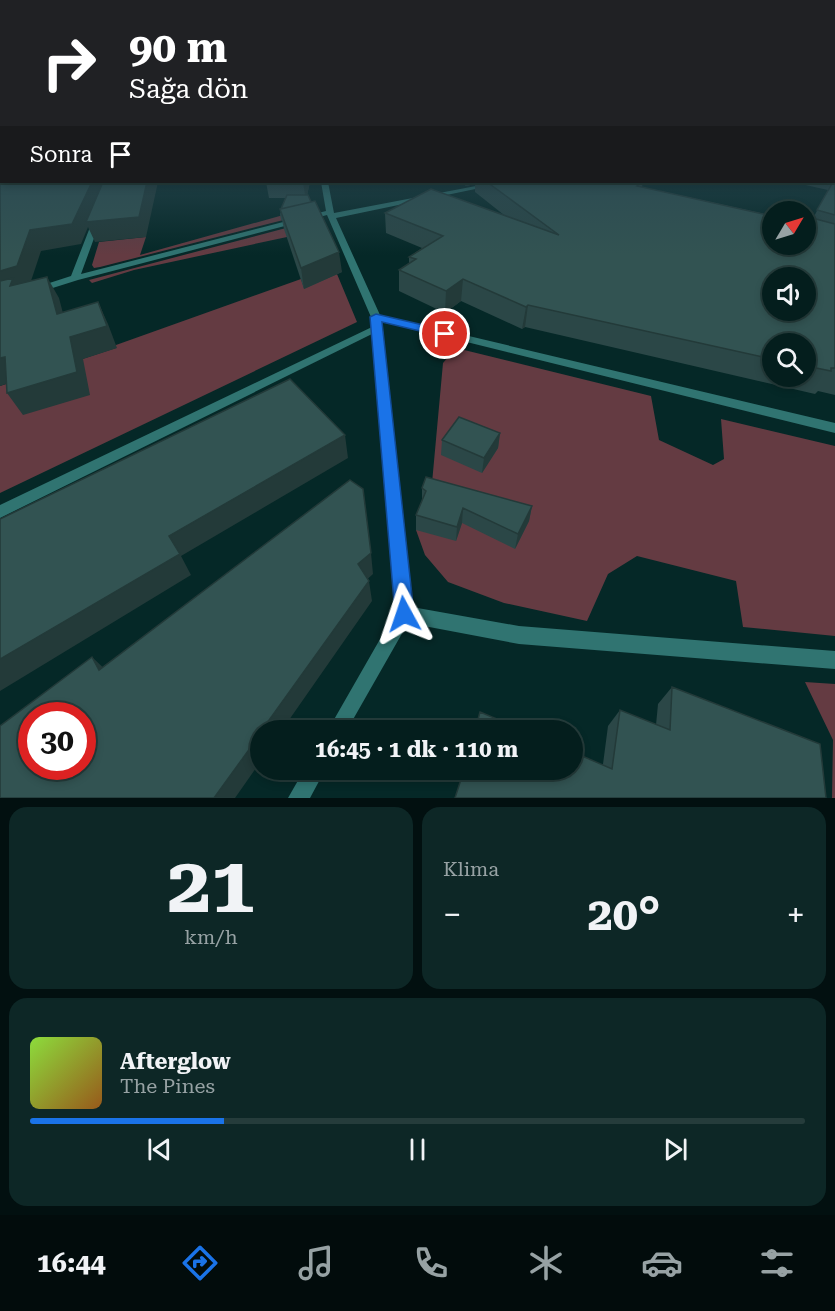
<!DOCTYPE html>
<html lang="tr">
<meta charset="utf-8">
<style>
body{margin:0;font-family:"Roboto Serif",serif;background:#0d2726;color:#f1f3f6;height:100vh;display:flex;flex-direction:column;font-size:22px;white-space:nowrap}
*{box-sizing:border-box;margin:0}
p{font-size:20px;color:#97a2a4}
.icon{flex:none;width:33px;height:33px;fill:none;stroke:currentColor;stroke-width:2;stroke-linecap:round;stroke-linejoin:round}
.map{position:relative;height:798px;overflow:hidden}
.side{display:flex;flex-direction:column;gap:9px;padding:9px;background:#021010;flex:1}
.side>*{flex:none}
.top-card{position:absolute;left:0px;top:0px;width:836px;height:183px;box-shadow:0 3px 9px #0003,0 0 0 2px #253c3b;background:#202124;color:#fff;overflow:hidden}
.needle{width:39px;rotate:52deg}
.buttons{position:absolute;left:762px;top:201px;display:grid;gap:12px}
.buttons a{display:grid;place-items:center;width:54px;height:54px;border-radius:50%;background:#041e1d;box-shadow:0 3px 9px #0003,0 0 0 2px #253c3b;font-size:30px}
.speed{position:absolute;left:18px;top:702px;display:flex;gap:12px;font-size:30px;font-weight:700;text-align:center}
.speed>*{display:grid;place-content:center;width:78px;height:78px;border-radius:50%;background:#041e1d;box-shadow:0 3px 9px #0003,0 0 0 2px #253c3b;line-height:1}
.speed .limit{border:9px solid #d22;background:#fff;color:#111}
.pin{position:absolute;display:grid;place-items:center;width:51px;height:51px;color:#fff;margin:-26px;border:3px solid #fff;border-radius:50%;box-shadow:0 2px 6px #0007}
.me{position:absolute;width:66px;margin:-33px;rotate:355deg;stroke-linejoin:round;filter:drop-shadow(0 0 4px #0008)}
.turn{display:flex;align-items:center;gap:21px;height:126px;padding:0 30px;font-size:27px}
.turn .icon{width:78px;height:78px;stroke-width:2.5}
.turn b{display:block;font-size:42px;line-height:51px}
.then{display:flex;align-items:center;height:57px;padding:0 30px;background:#0003;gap:12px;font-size:22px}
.big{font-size:45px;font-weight:700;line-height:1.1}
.side .card{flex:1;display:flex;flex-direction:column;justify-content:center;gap:9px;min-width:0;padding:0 21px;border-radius:18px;background:#0d2726}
.side .dial{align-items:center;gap:0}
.dial b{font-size:78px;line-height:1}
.song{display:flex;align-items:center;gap:18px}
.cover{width:72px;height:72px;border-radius:9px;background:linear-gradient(135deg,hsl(90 70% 55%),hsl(30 70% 35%))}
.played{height:6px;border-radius:3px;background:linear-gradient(90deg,#1a73e8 25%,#253c3b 25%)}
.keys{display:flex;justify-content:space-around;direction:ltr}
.heat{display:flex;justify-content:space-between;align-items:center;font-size:33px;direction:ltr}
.side .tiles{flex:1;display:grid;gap:9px;grid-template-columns:1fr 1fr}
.card:last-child{grid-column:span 2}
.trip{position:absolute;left:250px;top:720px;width:333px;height:60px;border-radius:30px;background:#041e1d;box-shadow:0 3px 9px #0003,0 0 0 2px #253c3b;font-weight:700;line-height:60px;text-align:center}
.dock{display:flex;height:96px;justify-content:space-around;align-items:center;background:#020c0c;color:#97a2a4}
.dock .icon{width:42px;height:42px}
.dock .on{color:#1a73e8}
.dock b{font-size:27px;color:#f1f3f6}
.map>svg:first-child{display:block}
.green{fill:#643b42}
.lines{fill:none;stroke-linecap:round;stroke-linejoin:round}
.minor{fill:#307471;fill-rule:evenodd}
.wall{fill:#2b4747;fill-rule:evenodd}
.shaded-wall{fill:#233a39}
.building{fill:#325352;stroke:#233a39;stroke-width:1.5;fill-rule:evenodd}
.route{fill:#1a73e8;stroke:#114b97;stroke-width:1.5}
</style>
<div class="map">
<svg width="835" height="798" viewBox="0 0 835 798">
<rect width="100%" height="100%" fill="#052827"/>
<!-- green -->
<path class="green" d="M 301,210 L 299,216 L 100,267 L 94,268 L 92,265 L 99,242 L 146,237 L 140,255 Z
M 301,224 L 287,237 L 134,270 L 92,283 L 89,280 Z
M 337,274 L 357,322 L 0,493 L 0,386 L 116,348 L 116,345 L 301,279 L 304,288 Z
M 456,348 L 651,396 L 659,440 L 713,465 L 724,459 L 721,419 L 835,446 L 835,636 L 743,627 L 736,581 L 637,556 L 608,574 L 587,621 L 504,603 L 448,582 L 425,555 L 416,530 L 431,494 L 443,363 Z
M 805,682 L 835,684 L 835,798 L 832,798 L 833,740 Z"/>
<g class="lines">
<!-- minor -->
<path class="minor" d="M 321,182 L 328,182 L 334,213 L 497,182 L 509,182 L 336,218 L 380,315 L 835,423 L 835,433 L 382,321 L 412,607 L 519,626 L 835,651 L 835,669 L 519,644 L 408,623 L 347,730 L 328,730 L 395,613 L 372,334 L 0,518 L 0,505 L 372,327 L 371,317 L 327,215 L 78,280 L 40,292 L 34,292 L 34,288 L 71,276 L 94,217 L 101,219 L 81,274 L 326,211 Z
M 304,770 L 325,770 L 310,798 L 288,798 Z"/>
</g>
<!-- wall -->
<path class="wall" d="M 834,144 L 835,144 L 835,395 L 818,391 L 815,394 L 525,327 L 522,329 L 461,301 L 445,313 L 399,291 L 399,270 L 409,263 L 409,257 L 422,248 L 386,233 L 385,213 L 504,215 L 475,192 L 475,184 L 466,186 L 461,182 L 643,182 L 642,187 L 810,224 L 828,190 L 792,182 L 834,182 ZM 772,344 L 806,344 L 806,376 L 772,376 Z
M 266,182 L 310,182 L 307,195 L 342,272 L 304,289 L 284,229 L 282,220 L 281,220 L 280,214 L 286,198 L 269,198 Z
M 500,433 L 498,448 L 482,473 L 441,455 L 442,440 Z
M 422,488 L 532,506 L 529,521 L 515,549 L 462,523 L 456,541 L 416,530 L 416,515 L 422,502 Z
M 672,687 L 820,744 L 455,798 L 603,764 L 608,726 L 620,710 L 656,725 L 658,704 Z"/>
<!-- shaded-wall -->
<path class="shaded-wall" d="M 92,182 L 158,182 L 146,237 L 95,242 L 88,227 L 81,244 L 41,251 L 29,287 L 0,297 L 0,271 L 30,230 Z
M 303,182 L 310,182 L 306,201 Z
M 466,182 L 475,182 L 475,184 L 466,186 Z
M 339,252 L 342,272 L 304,289 L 301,268 Z
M 47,277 L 59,298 L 69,336 L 57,314 Z
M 463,279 L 461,301 L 445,313 L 446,291 Z
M 98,302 L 108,324 L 117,348 L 83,359 L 90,395 L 23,415 L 7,393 L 70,337 Z
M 528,305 L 525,327 L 522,329 L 526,307 Z
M 5,357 L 20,379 L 0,386 L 0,358 Z
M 500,433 L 498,448 L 482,473 L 484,458 Z
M 345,435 L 348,458 L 181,556 L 191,575 L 0,691 L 0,659 L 169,536 Z
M 532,506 L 529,521 L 515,549 L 518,534 Z
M 463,508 L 462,523 L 456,541 L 457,527 Z
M 371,553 L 373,574 L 361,585 L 358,564 Z
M 369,581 L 372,601 L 282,730 L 262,730 Z
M 92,657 L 110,674 L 99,670 Z
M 261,733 L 261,761 L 235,798 L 214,798 Z"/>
<!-- building -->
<path class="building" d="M 834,144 L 835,144 L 835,171 L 834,171 Z
M 2,153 L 2,182 L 92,182 L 72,224 L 30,230 L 17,266 L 0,271 L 0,154 Z
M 835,177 L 835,215 L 817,210 L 833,182 L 834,182 Z
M 103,182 L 147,182 L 139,217 L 86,222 Z
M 487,182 L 643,182 L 637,186 L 772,216 L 772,244 L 806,244 L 806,223 L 810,224 L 814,216 L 816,219 L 835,224 L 835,368 L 831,368 L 831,371 L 806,366 L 806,344 L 772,344 L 772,359 L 528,305 L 526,307 L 463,279 L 446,291 L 399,270 L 416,259 L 409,257 L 443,236 L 385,213 L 431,189 L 559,235 ZM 772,278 L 806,278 L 806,310 L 772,310 Z
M 287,195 L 308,195 L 311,202 L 281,209 Z
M 315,201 L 339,252 L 301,268 L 280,209 Z
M 47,277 L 57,314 L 98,302 L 107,326 L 70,337 L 77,372 L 7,393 L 5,357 L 0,358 L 0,281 L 13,278 L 10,286 Z
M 290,379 L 345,435 L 169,536 L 180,554 L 0,659 L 0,519 Z
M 459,417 L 500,433 L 484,458 L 442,440 Z
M 426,477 L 532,506 L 518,534 L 463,508 L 457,527 L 416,515 L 426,491 L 422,488 Z
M 350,480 L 363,489 L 371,553 L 358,564 L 369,581 L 262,730 L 261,730 L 261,733 L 214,798 L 0,798 L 0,726 L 92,657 L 99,670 ZM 32,716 L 82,716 L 82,766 L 32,766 Z
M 672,687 L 820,744 L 826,798 L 455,798 L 464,770 L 573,770 L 573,752 L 612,769 L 620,710 L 670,730 Z
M 480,712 L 523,730 L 475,730 Z"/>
<!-- sky -->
<linearGradient id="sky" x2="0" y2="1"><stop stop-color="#031615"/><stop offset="0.56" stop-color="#2a4852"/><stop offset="1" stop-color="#2a4852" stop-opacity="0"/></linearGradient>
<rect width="835" height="255" fill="url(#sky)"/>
<!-- route -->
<path class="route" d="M 376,314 L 449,331 L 451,334 L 445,337 L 382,322 L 414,614 L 411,621 L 404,624 L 398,621 L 395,614 L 370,317 Z"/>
</svg>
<div class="buttons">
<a><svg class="needle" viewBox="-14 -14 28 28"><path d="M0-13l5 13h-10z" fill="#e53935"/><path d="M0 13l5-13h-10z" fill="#97a2a4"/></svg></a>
<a><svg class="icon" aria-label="sound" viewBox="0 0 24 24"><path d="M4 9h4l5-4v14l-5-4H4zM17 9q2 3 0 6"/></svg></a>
<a><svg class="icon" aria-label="search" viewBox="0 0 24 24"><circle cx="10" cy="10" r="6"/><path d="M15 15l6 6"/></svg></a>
</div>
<div class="speed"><div class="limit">30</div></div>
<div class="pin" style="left:445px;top:334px;background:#d93025"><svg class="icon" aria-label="arrive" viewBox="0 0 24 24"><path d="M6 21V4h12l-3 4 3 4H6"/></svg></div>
<svg class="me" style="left:404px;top:614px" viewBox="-20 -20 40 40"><path d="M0-17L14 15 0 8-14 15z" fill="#1a73e8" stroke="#fff" stroke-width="4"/></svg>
<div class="trip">16:45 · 1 dk · 110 m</div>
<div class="top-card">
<div class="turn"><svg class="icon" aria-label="right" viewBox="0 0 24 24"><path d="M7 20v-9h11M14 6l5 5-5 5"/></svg><div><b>90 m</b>Sağa dön</div></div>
<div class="then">Sonra<svg class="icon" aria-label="arrive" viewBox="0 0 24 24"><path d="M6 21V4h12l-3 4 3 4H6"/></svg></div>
</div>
</div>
<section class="side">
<div class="tiles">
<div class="card dial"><b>21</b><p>km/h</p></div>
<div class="card"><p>Klima</p>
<div class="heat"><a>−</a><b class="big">20°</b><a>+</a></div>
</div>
<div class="card">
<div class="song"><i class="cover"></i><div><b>Afterglow</b><p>The Pines</p></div></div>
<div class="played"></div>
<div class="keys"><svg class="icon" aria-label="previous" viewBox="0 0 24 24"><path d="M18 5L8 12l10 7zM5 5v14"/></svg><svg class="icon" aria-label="pause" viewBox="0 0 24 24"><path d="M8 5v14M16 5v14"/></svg><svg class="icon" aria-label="next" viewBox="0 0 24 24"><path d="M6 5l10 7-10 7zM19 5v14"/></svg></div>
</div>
</div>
</section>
<nav class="dock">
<b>16:44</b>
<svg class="icon on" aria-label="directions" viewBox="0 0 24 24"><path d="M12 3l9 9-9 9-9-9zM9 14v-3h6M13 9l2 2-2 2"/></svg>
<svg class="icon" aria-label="music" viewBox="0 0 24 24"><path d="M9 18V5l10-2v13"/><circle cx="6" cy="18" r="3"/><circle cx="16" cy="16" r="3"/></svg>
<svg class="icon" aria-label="phone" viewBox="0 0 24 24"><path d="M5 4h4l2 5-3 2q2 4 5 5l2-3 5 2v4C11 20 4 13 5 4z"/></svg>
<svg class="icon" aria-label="climate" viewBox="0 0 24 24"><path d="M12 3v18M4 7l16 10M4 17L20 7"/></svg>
<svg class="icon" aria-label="car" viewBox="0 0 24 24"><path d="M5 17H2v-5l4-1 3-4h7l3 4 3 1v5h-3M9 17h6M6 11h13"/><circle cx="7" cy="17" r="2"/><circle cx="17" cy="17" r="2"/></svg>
<svg class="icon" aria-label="filters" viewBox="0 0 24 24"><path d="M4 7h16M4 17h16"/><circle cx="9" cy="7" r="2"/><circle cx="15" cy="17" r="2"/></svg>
</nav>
